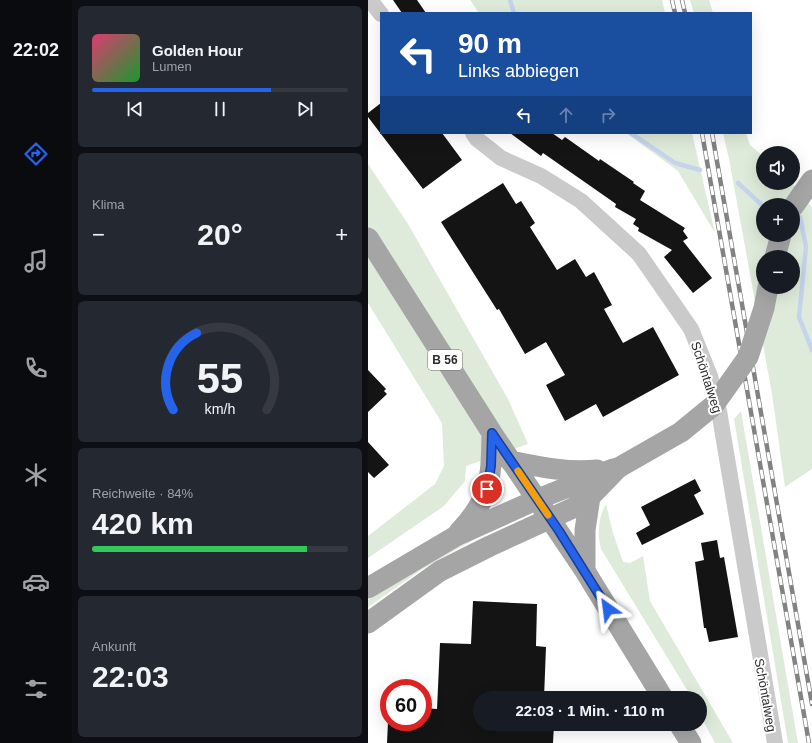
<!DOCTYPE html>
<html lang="de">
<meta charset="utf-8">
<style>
body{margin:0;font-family:Helvetica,sans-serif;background:#242831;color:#f1f3f6;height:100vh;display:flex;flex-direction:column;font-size:15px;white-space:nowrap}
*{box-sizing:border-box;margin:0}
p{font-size:13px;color:#9ea1a6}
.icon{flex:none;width:22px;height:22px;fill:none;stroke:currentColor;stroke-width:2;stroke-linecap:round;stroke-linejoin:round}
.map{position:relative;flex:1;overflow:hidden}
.details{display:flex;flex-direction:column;gap:6px;padding:6px;background:#0d0f14;width:296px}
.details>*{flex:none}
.banner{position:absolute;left:12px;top:12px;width:372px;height:122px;border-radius:0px;box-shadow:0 4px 16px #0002;background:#1a4fa0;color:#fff;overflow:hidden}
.buttons{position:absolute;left:388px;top:146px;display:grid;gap:8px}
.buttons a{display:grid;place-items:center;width:44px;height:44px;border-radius:50%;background:#171b24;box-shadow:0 4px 16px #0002;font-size:20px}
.speed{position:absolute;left:12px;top:679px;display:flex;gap:8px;font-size:20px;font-weight:700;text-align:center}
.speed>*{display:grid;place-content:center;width:52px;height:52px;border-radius:50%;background:#171b24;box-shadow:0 4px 16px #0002;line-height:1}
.speed .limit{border:6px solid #d22;background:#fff;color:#111}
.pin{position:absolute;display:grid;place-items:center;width:34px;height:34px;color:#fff;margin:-17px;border:2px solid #fff;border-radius:50%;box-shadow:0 1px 4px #0007}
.me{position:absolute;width:44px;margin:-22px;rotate:329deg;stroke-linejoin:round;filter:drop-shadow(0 0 3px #0008)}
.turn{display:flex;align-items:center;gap:14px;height:84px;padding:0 12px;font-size:18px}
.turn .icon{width:52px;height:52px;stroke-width:2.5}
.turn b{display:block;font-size:28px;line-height:34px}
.lanes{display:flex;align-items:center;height:38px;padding:0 12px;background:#0003;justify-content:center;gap:20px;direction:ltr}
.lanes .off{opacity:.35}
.big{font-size:30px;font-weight:800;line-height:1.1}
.details .tile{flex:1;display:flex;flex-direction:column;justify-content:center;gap:6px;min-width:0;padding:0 14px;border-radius:6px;background:#242831}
.details .dial{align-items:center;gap:0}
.dial svg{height:104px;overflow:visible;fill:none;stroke:#363941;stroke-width:7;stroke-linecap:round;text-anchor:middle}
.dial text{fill:#f1f3f6;stroke:none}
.song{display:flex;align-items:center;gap:12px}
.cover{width:48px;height:48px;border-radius:6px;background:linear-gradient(135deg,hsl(340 70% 55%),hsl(130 70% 35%))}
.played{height:4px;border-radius:2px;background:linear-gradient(90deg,#2563eb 70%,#363941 70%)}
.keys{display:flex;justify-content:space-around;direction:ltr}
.heat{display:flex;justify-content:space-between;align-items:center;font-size:22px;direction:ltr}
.charge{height:6px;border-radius:3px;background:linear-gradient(90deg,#34c759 84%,#363941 0)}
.trip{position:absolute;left:105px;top:691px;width:234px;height:40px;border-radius:20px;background:#171b24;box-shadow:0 4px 16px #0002;font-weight:800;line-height:40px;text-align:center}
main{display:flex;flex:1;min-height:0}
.dock{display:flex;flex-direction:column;width:72px;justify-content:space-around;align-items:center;background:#090b0e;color:#9ea1a6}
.dock .icon{width:28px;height:28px}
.dock .on{color:#2563eb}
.dock b{font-size:18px;color:#f1f3f6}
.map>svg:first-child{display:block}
.green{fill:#dfebda;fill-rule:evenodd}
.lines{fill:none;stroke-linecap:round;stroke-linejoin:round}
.stream{stroke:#c5d3ec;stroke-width:4.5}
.building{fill:#141414}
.minor{stroke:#cacaca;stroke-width:16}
.major{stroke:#a5a5a5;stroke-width:21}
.rail-casing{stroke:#828282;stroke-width:4.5}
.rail{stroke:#fff;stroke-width:3;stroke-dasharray:9;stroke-linecap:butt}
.major-bridge{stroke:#a5a5a5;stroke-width:21}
.route-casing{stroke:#184099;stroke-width:10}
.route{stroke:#2563eb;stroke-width:7}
.slow{stroke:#f59e0b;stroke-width:7}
.labels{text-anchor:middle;stroke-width:4;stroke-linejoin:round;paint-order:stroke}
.shield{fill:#fff;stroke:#6c6c6c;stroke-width:1}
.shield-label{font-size:12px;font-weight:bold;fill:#2d2d2d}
.street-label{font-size:13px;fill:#2d2d2d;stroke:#fff}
</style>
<main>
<nav class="dock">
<b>22:02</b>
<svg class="icon on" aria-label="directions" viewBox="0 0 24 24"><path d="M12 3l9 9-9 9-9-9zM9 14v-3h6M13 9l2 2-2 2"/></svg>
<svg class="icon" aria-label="music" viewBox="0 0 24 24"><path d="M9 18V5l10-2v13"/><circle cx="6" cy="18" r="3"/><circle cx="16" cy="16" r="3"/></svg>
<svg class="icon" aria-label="phone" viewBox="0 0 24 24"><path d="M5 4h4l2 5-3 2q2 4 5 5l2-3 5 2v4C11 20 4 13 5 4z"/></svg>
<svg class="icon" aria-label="climate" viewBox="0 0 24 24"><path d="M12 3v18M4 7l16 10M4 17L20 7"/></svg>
<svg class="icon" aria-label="car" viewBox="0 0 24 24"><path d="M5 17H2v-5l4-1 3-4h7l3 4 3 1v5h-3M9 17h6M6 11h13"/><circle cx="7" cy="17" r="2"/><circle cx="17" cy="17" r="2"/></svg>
<svg class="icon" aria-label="filters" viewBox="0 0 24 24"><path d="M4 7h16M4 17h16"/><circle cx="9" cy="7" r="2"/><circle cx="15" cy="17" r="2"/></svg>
</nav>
<section class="details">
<div class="tile">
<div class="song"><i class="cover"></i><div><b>Golden Hour</b><p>Lumen</p></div></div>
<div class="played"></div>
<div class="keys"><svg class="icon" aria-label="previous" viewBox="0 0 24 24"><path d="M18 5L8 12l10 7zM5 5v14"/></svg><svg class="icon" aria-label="pause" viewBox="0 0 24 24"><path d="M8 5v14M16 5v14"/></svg><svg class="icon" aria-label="next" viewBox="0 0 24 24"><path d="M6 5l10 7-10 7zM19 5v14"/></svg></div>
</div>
<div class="tile"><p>Klima</p>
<div class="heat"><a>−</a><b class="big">20°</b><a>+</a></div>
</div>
<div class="tile dial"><svg viewBox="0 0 100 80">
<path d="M14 69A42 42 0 1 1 86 69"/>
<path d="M14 69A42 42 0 0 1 32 10" stroke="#2563eb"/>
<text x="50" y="56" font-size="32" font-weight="700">55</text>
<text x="50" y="72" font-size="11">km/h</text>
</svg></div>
<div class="tile"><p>Reichweite · 84%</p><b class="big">420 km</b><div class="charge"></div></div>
<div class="tile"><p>Ankunft</p><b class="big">22:03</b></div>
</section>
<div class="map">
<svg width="444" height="743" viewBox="0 0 444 743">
<rect width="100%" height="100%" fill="#fff"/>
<!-- green -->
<path class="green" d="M 102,0 L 294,0 L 297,13 L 111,13 Z
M 322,0 L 341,0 L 345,13 L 326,13 Z
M 258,133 L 324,133 L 347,233 L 310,171 Z
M 355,133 L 378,133 L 382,145 L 395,156 L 395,183 L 424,183 L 444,207 L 444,469 L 417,487 L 404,394 L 361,159 ZM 395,205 L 425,205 L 425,235 L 395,235 ZM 395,257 L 425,257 L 425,287 L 395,287 Z
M 0,164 L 40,224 L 140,399 L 160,444 L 98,466 L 97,481 L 76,506 L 0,558 L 0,536 L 67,484 L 76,466 L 74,423 L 0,303 Z
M 373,411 L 430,743 L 420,743 L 366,419 Z
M 238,504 L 245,533 L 255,562 L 262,563 L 275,556 L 282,601 L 365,743 L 347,743 L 332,715 L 332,698 L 324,698 L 233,549 C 229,533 230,518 238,504 Z
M 125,530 L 94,546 L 53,570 L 0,607 L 0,600 L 50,565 Z"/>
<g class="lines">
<!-- stream -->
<path class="stream" d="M 142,0 L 146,13
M 263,133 L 307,163 L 332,170
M 370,183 L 395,206
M 425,216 L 432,217 L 438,247 L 431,317 L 444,350"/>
</g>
<!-- building -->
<path class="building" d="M 25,0 L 49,0 L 58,13 L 34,13 Z
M 13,103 L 13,133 L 74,133 L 94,160 L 55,189 L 0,117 L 0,113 Z
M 142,133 L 184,133 L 194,140 L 197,137 L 231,161 L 232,159 L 266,182 L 265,183 L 277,191 L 272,200 L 317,228 L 315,231 L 320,238 L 315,241 L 344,278 L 325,293 L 296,257 L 304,250 L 270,231 L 271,228 L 265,224 L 268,219 L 247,207 L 248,204 L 241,199 L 175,153 L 173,156 Z
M 135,183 L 148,204 L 153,201 L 167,223 L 162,227 L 189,270 L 207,259 L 218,277 L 226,272 L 244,305 L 236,309 L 255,343 L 285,327 L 311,375 L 235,417 L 228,404 L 197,421 L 178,385 L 197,375 L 178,342 L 157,354 L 131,309 L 129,310 L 73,222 Z
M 0,370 L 18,389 L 16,391 L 19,394 L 0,412 Z
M 0,442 L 21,465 L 6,478 L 0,472 Z
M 327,479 L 333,491 L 326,495 L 336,514 L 274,545 L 268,533 L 282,525 L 273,507 Z
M 349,540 L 352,558 L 356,557 L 370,637 L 341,642 L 338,628 L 336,628 L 327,562 L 336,560 L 333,543 Z
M 105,601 L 169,604 L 168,646 L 178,647 L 176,698 L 112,698 L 112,724 L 186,724 L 185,743 L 19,743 L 20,722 L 55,722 L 55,708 L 69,709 L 72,643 L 103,644 Z"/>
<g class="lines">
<!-- minor -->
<path class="minor" d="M 2,0 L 13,14
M 105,133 L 109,139 L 133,158 L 173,176 L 213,201 L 271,254 L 323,329 L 342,376 L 351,411 L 407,743"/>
<!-- major -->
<path class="major" d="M 425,207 L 444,180
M 0,238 L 124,433 L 217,571 L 295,698
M 407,257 L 413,235
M 142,461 C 172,467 199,473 229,470
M 91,532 C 124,497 123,478 124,433
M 217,570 L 217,530 L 222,497
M 0,588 L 88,536 L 170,499 L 245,469
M 0,623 L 72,571 L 122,546 L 205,508 L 222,497 L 250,468
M 311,724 L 323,743"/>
<defs>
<path id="rail" d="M 304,0 L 307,13
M 314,0 L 317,13
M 334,133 L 441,743
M 344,133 L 444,704"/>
</defs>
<!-- rail casing -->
<use href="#rail" class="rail-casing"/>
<!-- rail -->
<use href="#rail" class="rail"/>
<!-- major-bridge -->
<path class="major-bridge" d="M 250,468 L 313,432 L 346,405 L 380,357 L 396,308 L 400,287"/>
</g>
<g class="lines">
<defs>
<path id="route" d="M 119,489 L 123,466 L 124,433 L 191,531 L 240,609"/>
</defs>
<!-- route casing -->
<use href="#route" class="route-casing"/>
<!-- route -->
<use href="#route" class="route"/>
<!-- slow -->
<path class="slow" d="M 150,471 L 180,515"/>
</g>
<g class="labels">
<!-- shield labels -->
<rect class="shield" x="60" y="350" width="34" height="20" rx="3"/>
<g class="shield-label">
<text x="77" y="364">B 56</text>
</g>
<!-- street labels -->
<g class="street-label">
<text transform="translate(339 377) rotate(72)" y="5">Schöntalweg</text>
<text transform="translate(398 695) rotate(80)" y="5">Schöntalweg</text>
</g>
</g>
</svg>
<div class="buttons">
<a><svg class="icon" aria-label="sound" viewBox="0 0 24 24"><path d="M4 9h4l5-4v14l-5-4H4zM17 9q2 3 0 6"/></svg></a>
<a>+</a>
<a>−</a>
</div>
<div class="speed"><div class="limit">60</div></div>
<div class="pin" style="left:119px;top:489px;background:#d93025"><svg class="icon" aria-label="arrive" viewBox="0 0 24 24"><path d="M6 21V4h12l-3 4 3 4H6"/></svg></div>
<svg class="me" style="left:240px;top:609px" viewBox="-20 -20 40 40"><path d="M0-17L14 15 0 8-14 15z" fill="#2563eb" stroke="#fff" stroke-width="4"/></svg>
<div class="trip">22:03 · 1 Min. · 110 m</div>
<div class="banner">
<div class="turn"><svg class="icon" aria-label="left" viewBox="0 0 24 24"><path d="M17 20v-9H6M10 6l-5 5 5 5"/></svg><div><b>90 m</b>Links abbiegen</div></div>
<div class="lanes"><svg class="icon" aria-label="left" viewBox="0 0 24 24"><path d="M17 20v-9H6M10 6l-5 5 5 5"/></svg><svg class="icon off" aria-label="ahead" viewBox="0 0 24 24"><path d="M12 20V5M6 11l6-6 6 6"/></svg><svg class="icon off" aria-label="right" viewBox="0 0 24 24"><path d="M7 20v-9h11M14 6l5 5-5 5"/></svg></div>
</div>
</div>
</main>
